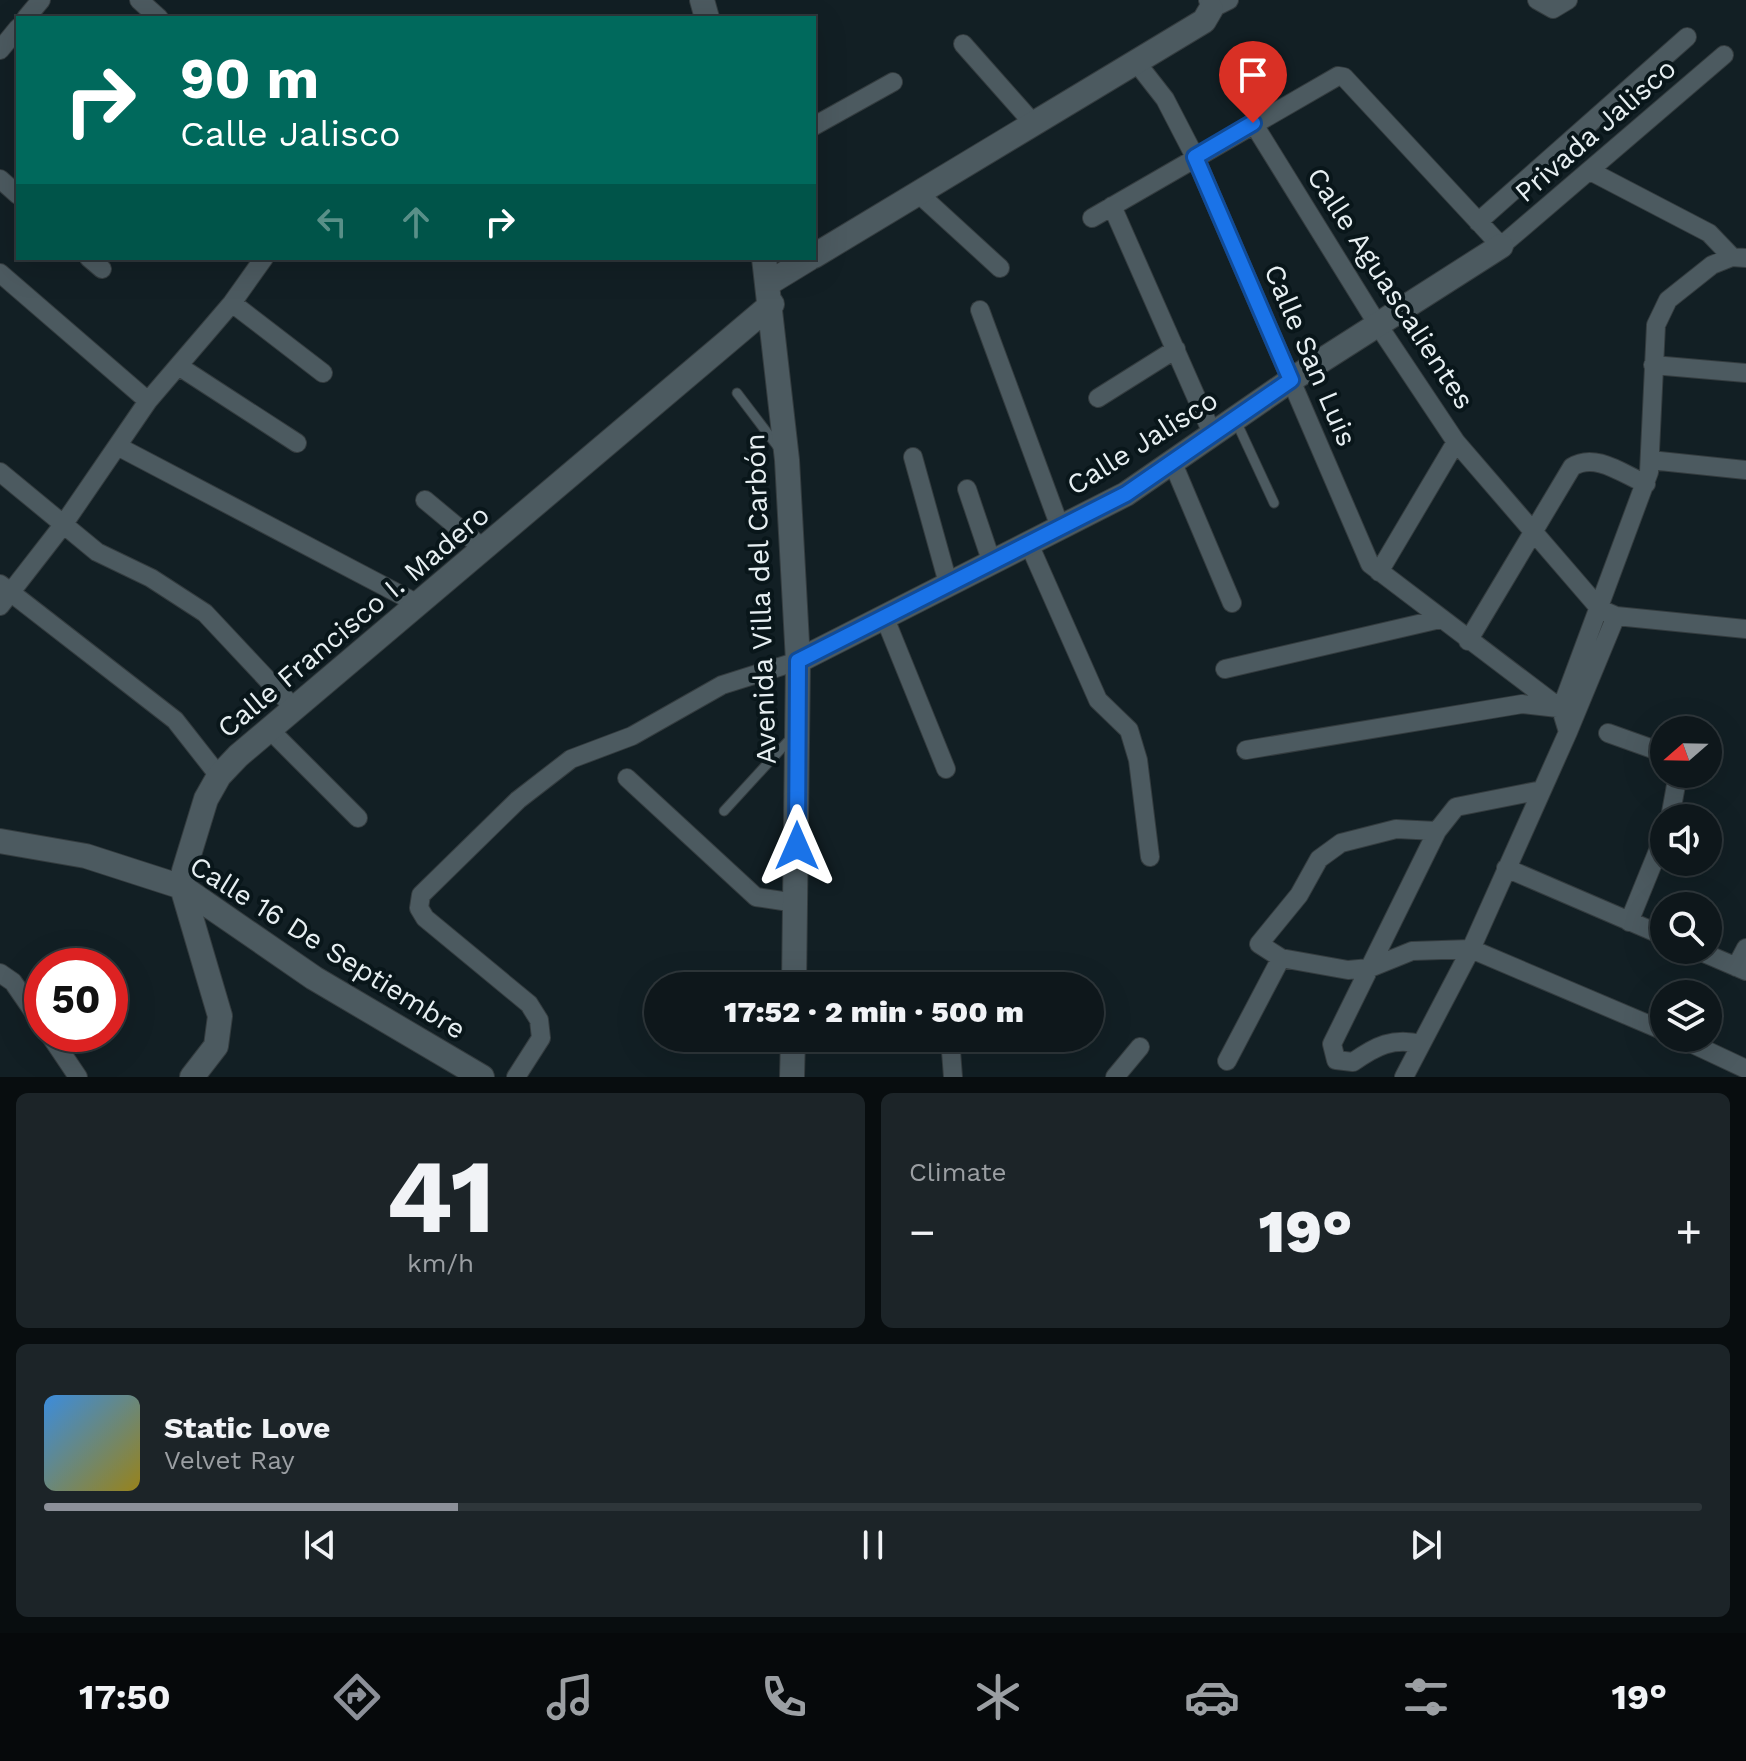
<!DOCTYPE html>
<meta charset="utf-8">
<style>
body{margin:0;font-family:"Work Sans",sans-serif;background:#1c2428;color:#f1f3f6;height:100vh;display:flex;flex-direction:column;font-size:30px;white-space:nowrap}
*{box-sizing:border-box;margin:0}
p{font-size:26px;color:#9b9fa3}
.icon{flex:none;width:44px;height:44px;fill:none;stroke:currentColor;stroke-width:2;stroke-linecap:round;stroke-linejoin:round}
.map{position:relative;height:1077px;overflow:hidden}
.details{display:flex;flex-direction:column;gap:16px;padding:16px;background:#080d0f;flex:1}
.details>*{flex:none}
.banner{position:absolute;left:16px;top:16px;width:800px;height:244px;border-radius:0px;box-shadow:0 8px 32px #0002,0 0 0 2px #2e363a;background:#00695c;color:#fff;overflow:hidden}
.needle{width:52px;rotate:250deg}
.tools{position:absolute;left:1650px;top:716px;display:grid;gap:16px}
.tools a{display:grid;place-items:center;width:72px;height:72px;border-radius:50%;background:#0e171b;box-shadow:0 8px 32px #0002,0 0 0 2px #2e363a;font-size:40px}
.speed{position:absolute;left:24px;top:948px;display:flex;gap:16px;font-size:40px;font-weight:700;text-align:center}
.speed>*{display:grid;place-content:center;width:104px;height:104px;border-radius:50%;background:#0e171b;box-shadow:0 8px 32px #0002,0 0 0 2px #2e363a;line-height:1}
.speed .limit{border:12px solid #d22;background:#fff;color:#111}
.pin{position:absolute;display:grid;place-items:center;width:68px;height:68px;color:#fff;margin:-82px -34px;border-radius:50% 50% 50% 0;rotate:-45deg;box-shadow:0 0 8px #0007}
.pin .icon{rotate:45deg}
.me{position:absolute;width:88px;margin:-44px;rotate:0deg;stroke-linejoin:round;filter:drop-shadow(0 0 6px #0008)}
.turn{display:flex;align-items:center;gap:28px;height:168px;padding:0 32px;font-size:36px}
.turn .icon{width:104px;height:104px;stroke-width:2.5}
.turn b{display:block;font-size:56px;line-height:68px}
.lanes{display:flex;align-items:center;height:76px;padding:0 32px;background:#0003;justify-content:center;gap:40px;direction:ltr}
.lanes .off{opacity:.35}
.big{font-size:60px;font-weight:800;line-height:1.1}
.details .tile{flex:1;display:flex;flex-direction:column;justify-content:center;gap:12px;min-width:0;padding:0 28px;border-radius:12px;background:#1c2428}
.details .dial{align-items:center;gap:0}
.dial b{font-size:104px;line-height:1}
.song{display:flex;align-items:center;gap:24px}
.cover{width:96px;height:96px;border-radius:12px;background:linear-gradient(135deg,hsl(210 70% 55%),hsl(50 70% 35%))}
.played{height:8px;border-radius:4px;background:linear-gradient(90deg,#8c9099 25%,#2e363a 25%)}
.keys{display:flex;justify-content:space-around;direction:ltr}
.heat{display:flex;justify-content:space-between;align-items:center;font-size:44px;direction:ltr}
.details .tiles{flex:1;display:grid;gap:16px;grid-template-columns:1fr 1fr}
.tile:last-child{grid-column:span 2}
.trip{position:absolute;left:644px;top:972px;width:460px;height:80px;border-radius:40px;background:#0e171b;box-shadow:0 8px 32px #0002,0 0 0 2px #2e363a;font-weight:800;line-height:80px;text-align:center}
.tab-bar{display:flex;height:128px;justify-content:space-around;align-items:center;background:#06090b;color:#9b9fa3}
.tab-bar .icon{width:56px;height:56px}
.tab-bar .on{color:#8c9099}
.tab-bar b{font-size:36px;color:#f1f3f6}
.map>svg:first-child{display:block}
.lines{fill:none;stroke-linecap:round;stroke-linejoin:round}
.lane-casing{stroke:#343c3f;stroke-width:11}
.street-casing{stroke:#343c3f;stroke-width:20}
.secondary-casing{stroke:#343c3f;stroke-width:26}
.lane{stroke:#4c5a60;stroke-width:9}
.street{stroke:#4c5a60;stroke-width:18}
.secondary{stroke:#4c5a60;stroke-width:24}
.route-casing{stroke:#114b97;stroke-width:20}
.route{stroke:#1a73e8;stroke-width:14}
.labels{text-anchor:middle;stroke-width:8;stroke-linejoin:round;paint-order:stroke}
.street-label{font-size:28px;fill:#e7eff2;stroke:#09161a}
</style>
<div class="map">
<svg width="1746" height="1077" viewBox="0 0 1746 1077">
<rect width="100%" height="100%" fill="#121f24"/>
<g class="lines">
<defs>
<path id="lane" d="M 737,393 L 778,447
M 1235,419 L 1274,503
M 724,811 L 791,738"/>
<path id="street" d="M 139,0 L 159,18
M 1208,0 L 1211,9 L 1229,0
M 1537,0 L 1553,9 L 1568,0
M 26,18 L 41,0
M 963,44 L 1033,123
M 0,50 L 18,28
M 1136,62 L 1165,99 L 1195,157 L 1370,564 L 1561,709 L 1568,732 L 1471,949 L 1404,1077
M 1253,123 L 1378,325 L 1456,442 L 1600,609 L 1616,616 L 1746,629
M 814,126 L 893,82
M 1592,172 L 1709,233 L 1732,257
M 0,179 L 18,195
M 918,193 L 1000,268
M 1112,206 L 1212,433
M 1092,218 L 1338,76 L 1344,77 L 1501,246 L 1724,55
M 1478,222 L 1687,37
M 89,258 L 102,269
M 0,273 L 148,401
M 232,303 L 323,373
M 980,310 L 1060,527
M 1653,365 L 1746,373
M 180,367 L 297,443
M 1098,398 L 1176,349
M 119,447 L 420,605
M 913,457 L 948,583
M 1650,460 L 1746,470
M 1172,461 L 1232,603
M 0,472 L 97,552 L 151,578 L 205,613 L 295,709
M 967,489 L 992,563
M 425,500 L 484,549
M 1029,544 L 1098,700 L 1129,730 L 1138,760 L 1150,857
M 1379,572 L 1456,442
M 0,584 L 175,720 L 219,776
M 0,606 L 63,525 L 148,401 L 232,303 L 264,258
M 884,616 L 946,769
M 1468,641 L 1572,467 C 1595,452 1623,474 1646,484
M 1225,669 L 1440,619
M 1561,709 L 1649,472 L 1656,325 L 1668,300 L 1712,265 L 1732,257 L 1746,258
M 270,730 L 358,818
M 1568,732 L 1616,616
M 1608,733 L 1664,753
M 1246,750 L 1522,704 L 1558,708
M 627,778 L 756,897 L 796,903
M 1670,818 L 1678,774
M 1506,868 L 1664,936
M 1629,922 L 1664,836
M 1697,950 L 1746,971
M 1281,958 L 1348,970 L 1370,968 L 1412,951 L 1471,949 L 1664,1031
M 1736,967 L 1746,948
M 0,973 L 13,982 L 42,1024
M 49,1034 L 78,1077
M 950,1038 L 953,1077
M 1680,1038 L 1746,1069
M 1421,1044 C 1393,1037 1376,1046 1353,1062 L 1336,1060 L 1332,1044 L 1437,831 L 1456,807 L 1542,790
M 1227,1061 L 1281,958 L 1259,944 L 1299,895 L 1319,859 L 1341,843 L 1396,829 L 1437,831
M 516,1077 L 541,1038 L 539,1020 L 529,1004 L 425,918 L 419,908 L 421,895 L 518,800 L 571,759 L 632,736 L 722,685 L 798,661
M 1115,1077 L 1140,1047"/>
<path id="secondary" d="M 702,0 L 707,18
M 814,256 L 1204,21 L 1211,9
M 764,258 L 787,460 L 798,661 L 794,986
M 769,283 L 810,258
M 798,661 L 1126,494 L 1291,380 L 1501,246
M 0,841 L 86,856 L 182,887 L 314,978 L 482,1077
M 192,1077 L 216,1046 L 220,1016 L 182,887 L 184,871 L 206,799 L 219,776 L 238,756 L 772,304
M 792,1077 L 793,1038"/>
</defs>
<!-- lane casing -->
<use href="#lane" class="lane-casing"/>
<!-- street casing -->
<use href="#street" class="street-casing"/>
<!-- secondary casing -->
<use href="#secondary" class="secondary-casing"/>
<!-- lane -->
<use href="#lane" class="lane"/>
<!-- street -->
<use href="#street" class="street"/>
<!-- secondary -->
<use href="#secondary" class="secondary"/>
</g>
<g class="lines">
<defs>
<path id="route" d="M 797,846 L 798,661 L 1126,494 L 1291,380 L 1195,157 L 1253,123"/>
</defs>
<!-- route casing -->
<use href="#route" class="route-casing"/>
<!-- route -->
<use href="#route" class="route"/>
</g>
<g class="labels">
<!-- street labels -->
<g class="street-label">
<text transform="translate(1595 130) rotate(-41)" y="10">Privada Jalisco</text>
<text transform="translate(1391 288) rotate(57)" y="10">Calle Aguascalientes</text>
<text transform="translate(1311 355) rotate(67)" y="10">Calle San Luis</text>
<text transform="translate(1142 442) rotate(-32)" y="10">Calle Jalisco</text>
<text transform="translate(760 599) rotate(-92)" y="10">Avenida Villa del Carbón</text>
<text transform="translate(353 621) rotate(-40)" y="10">Calle Francisco I. Madero</text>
<text transform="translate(328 947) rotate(32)" y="10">Calle 16 De Septiembre</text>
</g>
</g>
</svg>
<div class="tools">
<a><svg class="needle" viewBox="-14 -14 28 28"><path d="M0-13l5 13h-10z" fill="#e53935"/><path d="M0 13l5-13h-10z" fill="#9b9fa3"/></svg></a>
<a><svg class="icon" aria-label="sound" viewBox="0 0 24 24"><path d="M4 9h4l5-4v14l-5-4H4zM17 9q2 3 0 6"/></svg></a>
<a><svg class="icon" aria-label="search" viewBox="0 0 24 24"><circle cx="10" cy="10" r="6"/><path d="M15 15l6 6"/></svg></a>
<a><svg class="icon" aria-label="layers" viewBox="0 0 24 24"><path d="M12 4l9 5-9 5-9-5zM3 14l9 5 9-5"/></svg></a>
</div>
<div class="speed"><div class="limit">50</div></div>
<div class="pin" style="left:1253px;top:123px;background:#d93025"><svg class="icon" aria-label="arrive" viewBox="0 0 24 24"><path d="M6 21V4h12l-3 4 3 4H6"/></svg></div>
<svg class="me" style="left:797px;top:846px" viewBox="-20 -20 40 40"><path d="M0-17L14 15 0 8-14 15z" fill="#1a73e8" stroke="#fff" stroke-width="4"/></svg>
<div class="trip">17:52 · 2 min · 500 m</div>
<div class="banner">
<div class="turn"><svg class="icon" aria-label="right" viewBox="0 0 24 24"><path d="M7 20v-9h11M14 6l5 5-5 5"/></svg><div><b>90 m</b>Calle Jalisco</div></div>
<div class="lanes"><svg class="icon off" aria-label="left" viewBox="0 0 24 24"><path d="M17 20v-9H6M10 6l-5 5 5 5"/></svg><svg class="icon off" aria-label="ahead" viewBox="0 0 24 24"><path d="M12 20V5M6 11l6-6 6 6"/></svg><svg class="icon" aria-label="right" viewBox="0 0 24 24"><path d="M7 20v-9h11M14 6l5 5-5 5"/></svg></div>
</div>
</div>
<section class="details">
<div class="tiles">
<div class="tile dial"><b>41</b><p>km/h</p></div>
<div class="tile"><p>Climate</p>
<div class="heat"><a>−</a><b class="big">19°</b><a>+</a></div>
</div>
<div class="tile">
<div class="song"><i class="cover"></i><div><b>Static Love</b><p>Velvet Ray</p></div></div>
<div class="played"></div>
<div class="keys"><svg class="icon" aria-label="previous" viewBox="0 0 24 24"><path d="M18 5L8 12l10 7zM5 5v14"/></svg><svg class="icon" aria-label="pause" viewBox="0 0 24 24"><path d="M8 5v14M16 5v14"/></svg><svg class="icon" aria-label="next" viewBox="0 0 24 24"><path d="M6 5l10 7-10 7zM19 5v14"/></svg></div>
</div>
</div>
</section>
<nav class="tab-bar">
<b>17:50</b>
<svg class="icon on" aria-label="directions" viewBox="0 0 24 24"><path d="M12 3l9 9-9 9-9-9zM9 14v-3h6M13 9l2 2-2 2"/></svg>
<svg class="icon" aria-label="music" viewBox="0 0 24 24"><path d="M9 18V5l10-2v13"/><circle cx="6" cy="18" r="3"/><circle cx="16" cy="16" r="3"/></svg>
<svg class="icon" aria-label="phone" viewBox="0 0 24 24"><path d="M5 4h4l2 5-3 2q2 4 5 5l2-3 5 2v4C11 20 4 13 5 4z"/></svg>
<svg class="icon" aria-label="climate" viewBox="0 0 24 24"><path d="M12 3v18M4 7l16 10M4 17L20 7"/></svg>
<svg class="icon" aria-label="car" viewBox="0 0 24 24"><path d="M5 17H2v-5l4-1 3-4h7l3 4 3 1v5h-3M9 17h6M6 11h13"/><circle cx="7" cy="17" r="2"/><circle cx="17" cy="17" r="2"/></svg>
<svg class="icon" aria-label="filters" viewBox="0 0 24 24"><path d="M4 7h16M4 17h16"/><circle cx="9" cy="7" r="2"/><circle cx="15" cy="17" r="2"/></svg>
<b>19°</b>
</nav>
